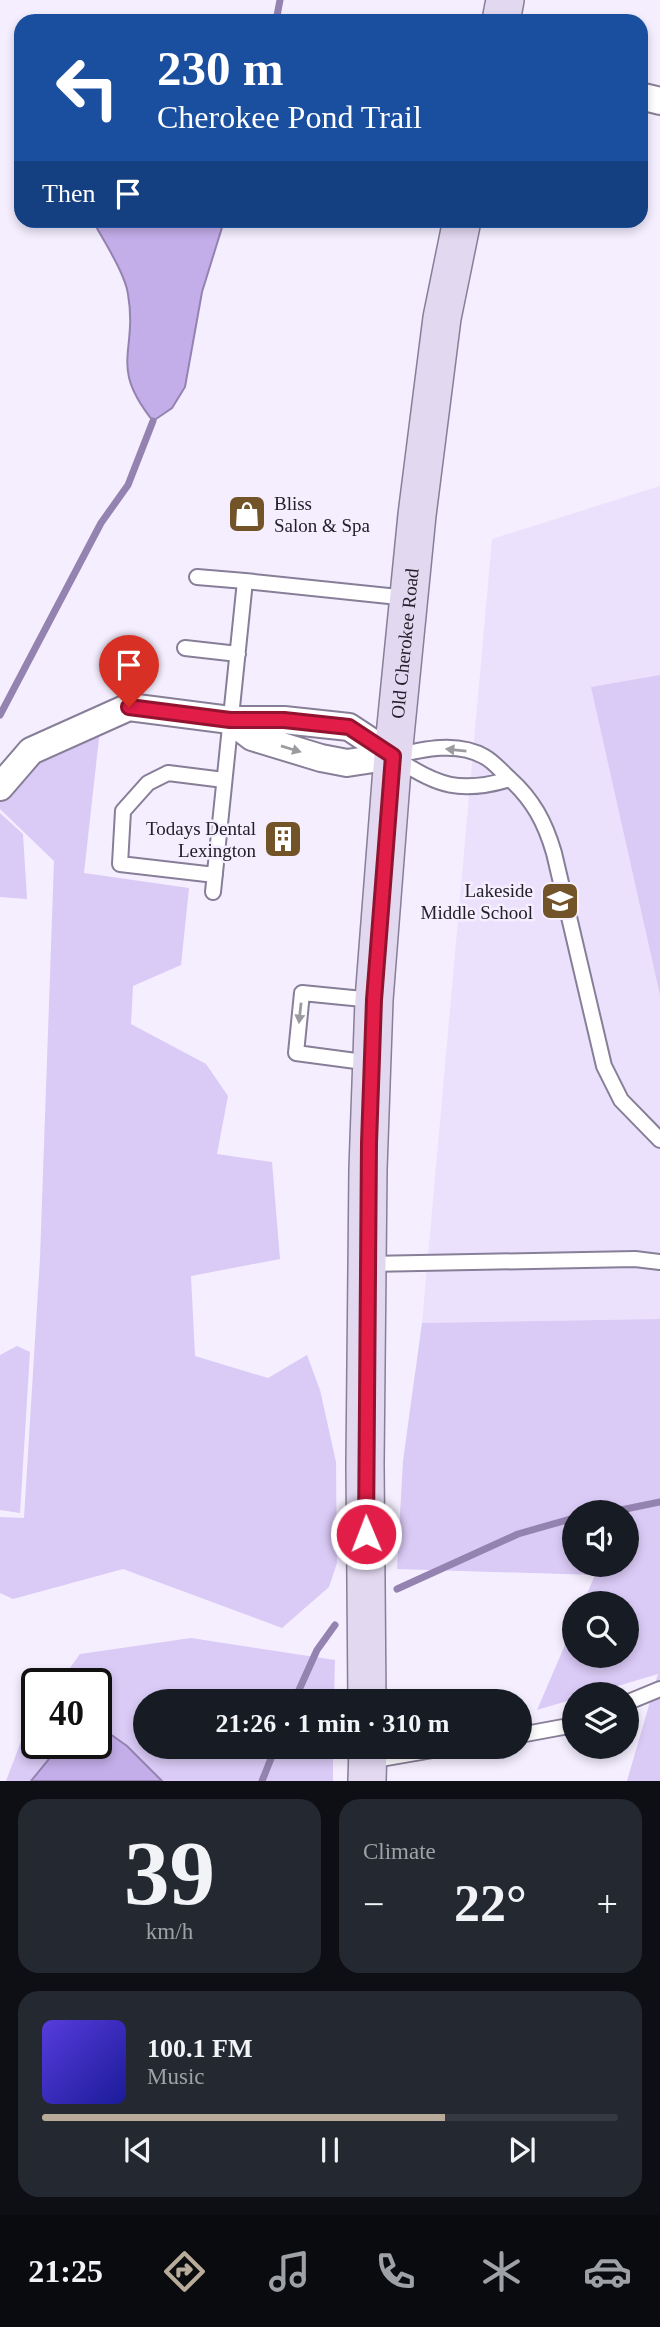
<!DOCTYPE html>
<meta charset="utf-8">
<style>
body{margin:0;font-family:Georgia,serif;background:#242831;color:#f1f3f6;height:100vh;display:flex;flex-direction:column;font-size:26px;white-space:nowrap}
*{box-sizing:border-box;margin:0}
p{font-size:23px;color:#9ea1a6}
.icon{flex:none;width:38px;height:38px;fill:none;stroke:currentColor;stroke-width:2;stroke-linecap:round;stroke-linejoin:round}
.map{position:relative;height:1781px;overflow:hidden}
.side{display:flex;flex-direction:column;gap:18px;padding:18px;background:#0d0f14;flex:1}
.side>*{flex:none}
.top-card{position:absolute;left:14px;top:14px;width:634px;height:214px;border-radius:21px;box-shadow:0 4px 10px #0003;background:#1a4fa0;color:#fff;overflow:hidden}
.controls{position:absolute;left:562px;top:1500px;display:grid;gap:14px}
.controls a{display:grid;place-items:center;width:77px;height:77px;border-radius:50%;background:#171b24;box-shadow:0 4px 10px #0003;font-size:35px}
.speed{position:absolute;left:21px;top:1668px;display:flex;gap:14px;font-size:35px;font-weight:700;text-align:center}
.speed>*{display:grid;place-content:center;width:91px;height:91px;border-radius:50%;background:#171b24;box-shadow:0 4px 10px #0003;line-height:1}
.speed .limit{border:4px solid #111;border-radius:10px;background:#fff;color:#111}
.pin{position:absolute;display:grid;place-items:center;width:60px;height:60px;color:#fff;margin:-72px -30px;border-radius:50% 50% 50% 0;rotate:-45deg;box-shadow:0 0 7px #0007}
.pin .icon{rotate:45deg}
.me{position:absolute;width:77px;margin:-38px;rotate:359deg;stroke-linejoin:round;filter:drop-shadow(0 0 5px #0008)}
.turn{display:flex;align-items:center;gap:24px;height:147px;padding:0 28px;font-size:32px}
.turn .icon{width:91px;height:91px;stroke-width:2.5}
.turn b{display:block;font-size:49px;line-height:60px}
.then{display:flex;align-items:center;height:66px;padding:0 28px;background:#0003;gap:14px;font-size:26px}
.big{font-size:52px;font-weight:800;line-height:1.1}
.side .card{flex:1;display:flex;flex-direction:column;justify-content:center;gap:10px;min-width:0;padding:0 24px;border-radius:21px;background:#242831}
.side .dial{align-items:center;gap:0}
.dial b{font-size:91px;line-height:1}
.song{display:flex;align-items:center;gap:21px}
.cover{width:84px;height:84px;border-radius:10px;background:linear-gradient(135deg,hsl(250 70% 55%),hsl(240 70% 35%))}
.played{height:7px;border-radius:4px;background:linear-gradient(90deg,#b8ab9a 70%,#363941 70%)}
.keys{display:flex;justify-content:space-around;direction:ltr}
.heat{display:flex;justify-content:space-between;align-items:center;font-size:38px;direction:ltr}
.side .tiles{flex:1;display:grid;gap:18px;grid-template-columns:1fr 1fr}
.card:last-child{grid-column:span 2}
.trip{position:absolute;left:133px;top:1689px;width:399px;height:70px;border-radius:35px;background:#171b24;box-shadow:0 4px 10px #0003;font-weight:800;line-height:70px;text-align:center}
.tabs{display:flex;height:112px;justify-content:space-around;align-items:center;background:#090b0e;color:#9ea1a6}
.tabs .icon{width:49px;height:49px}
.tabs .active{color:#b8ab9a}
.tabs b{font-size:32px;color:#f1f3f6}
.map>svg:first-child{display:block}
.built{fill:#ebe1fd}
.green{fill:#dacaf6;fill-rule:evenodd}
.water{fill:#c4aeea;stroke:#9483b0;stroke-width:2}
.lines{fill:none;stroke-linecap:round;stroke-linejoin:round}
.stream{stroke:#9483b0;stroke-width:7}
.lane-casing{stroke:#877e97;stroke-width:18}
.street-casing{stroke:#877e97;stroke-width:30}
.secondary-casing{stroke:#877e97;stroke-width:40}
.lane{stroke:#fff;stroke-width:14}
.street{stroke:#fff;stroke-width:26}
.secondary{stroke:#e2d8f0;stroke-width:37}
.oneway{fill:#9c9b9f}
.route-casing{stroke:#92132f;stroke-width:18}
.route{stroke:#e11d48;stroke-width:12}
.labels{text-anchor:middle;stroke-width:5;stroke-linejoin:round;paint-order:stroke}
.poi-label{font-size:19px;fill:#24202a;stroke:#f4eeff;text-anchor:end}
.street-label{font-size:19px;fill:#24202a;stroke:#f4eeff}
</style>
<div class="map">
<svg width="660" height="1781" viewBox="0 0 660 1781">
<rect width="100%" height="100%" fill="#f4eeff"/>
<!-- built -->
<path class="built" d="M 660,486 L 660,1319 L 422,1323 L 492,539 Z"/>
<!-- green -->
<path class="green" d="M 660,675 L 660,995 L 591,687 Z
M 101,720 L 84,873 L 189,888 L 181,965 L 133,986 L 131,1024 L 206,1064 L 228,1096 L 217,1154 L 272,1162 L 280,1259 L 191,1276 L 195,1356 L 268,1378 L 307,1355 L 320,1390 L 336,1462 L 337,1563 L 329,1587 L 282,1628 L 123,1569 L 13,1599 L 0,1593 L 0,1517 L 24,1518 L 40,1259 L 54,861 L 0,809 L 0,787 Z
M 0,813 L 23,834 L 27,899 L 0,897 Z
M 660,1319 L 660,1781 L 627,1781 L 658,1674 L 591,1694 L 574,1694 L 574,1699 L 537,1710 L 574,1624 L 574,1656 L 626,1656 L 626,1603 L 583,1603 L 595,1575 L 397,1569 L 403,1461 L 422,1323 ZM 574,1512 L 626,1512 L 626,1564 L 574,1564 Z
M 17,1346 L 30,1352 L 20,1513 L 0,1510 L 0,1355 Z
M 191,1638 L 335,1660 L 334,1701 L 145,1701 L 145,1746 L 333,1747 L 333,1781 L 6,1781 L 26,1728 L 37,1713 L 37,1743 L 96,1743 L 96,1684 L 59,1683 L 80,1654 Z"/>
<!-- water -->
<path class="water" d="M 93,221 L 224,221 L 202,292 L 185,387 L 172,408 L 153,421 C 108,365 138,353 128,294 C 125,273 103,240 93,221 Z
M 96,1724 L 127,1746 L 162,1781 L 31,1781 L 62,1743 L 96,1743 Z"/>
<g class="lines">
<!-- stream -->
<path class="stream" d="M 276,21 L 280,0
M 0,715 L 101,523 L 128,485 L 153,421
M 611,1512 L 660,1502
M 397,1589 L 518,1534 L 574,1518
M 294,1701 L 317,1650 L 335,1625
M 262,1781 L 276,1746"/>
<defs>
<path id="lane" d="M 197,577 L 245,581
M 185,648 L 238,654
M 394,756 C 423,749 458,741 485,757 C 494,762 502,772 510,779 C 533,800 545,822 554,853 L 604,1066 L 621,1100 L 660,1140
M 397,759 C 437,786 461,794 510,779
M 215,875 L 120,864 L 123,811 L 148,783 L 168,773 L 224,780
M 213,892 L 245,581 L 408,598
M 371,1063 L 296,1053 L 302,993 L 373,1000
M 368,1264 L 635,1259 L 660,1262
M 626,1703 L 660,1689
M 520,1735 L 574,1725
M 369,1761 L 456,1746"/>
<path id="street" d="M 640,96 L 660,101
M 230,720 L 252,737 L 321,758 L 347,763 L 393,756
M 0,787 L 31,751 L 129,707 L 230,720 L 284,720 L 349,727 L 393,756"/>
<g id="secondary">
<path d="M 501,21 L 505,0"/>
<path id="s1" d="M 367,1701 L 365,1465 L 368,1169 L 374,1000 L 393,756 L 417,515 L 442,318 L 462,220"/>
<path d="M 367,1781 L 368,1746"/>
</g>
</defs>
<!-- lane casing -->
<use href="#lane" class="lane-casing"/>
<!-- street casing -->
<use href="#street" class="street-casing"/>
<!-- secondary casing -->
<use href="#secondary" class="secondary-casing"/>
<!-- lane -->
<use href="#lane" class="lane"/>
<!-- street -->
<use href="#street" class="street"/>
<!-- secondary -->
<use href="#secondary" class="secondary"/>
</g>
<!-- one-way arrows -->
<defs><path id="oneway-solid" d="M-6-.8H1V-3.2L6.5 0L1 3.2V.8H-6Z" transform="scale(1.75)"/></defs>
<g class="oneway">
<use href="#oneway-solid" transform="translate(291 749) rotate(17)"/>
<use href="#oneway-solid" transform="translate(456 750) rotate(-174)"/>
<use href="#oneway-solid" transform="translate(300 1013) rotate(96)"/>
</g>
<g class="lines">
<defs>
<path id="route" d="M 129,707 L 230,720 L 284,720 L 349,727 L 393,756 L 374,1000 L 369,1143 L 366,1534"/>
</defs>
<!-- route casing -->
<use href="#route" class="route-casing"/>
<!-- route -->
<use href="#route" class="route"/>
</g>
<!-- icons -->
<defs>
<symbol id="shop-square" viewBox="-11 -11 22 22"><rect x="-9" y="-9" width="18" height="18" rx="4" fill="#735429" stroke="#f4eeff"/><path d="M-5-2.5h2.3a2.7 3.5 0 0 1 5.4 0H5L5.5 6h-11ZM-1.5-2.5h3a1.5 2.3 0 0 0-3 0Z" fill="#fff"/></symbol>
<symbol id="building-square" viewBox="-11 -11 22 22"><rect x="-9" y="-9" width="18" height="18" rx="4" fill="#735429" stroke="#f4eeff"/><path d="M-4-6H4V6H1V3H-1V6H-4ZM-2.5-4.3h1.7v1.8h-1.7ZM.8-4.3h1.7v1.8H.8ZM-2.5-1h1.7V.8h-1.7ZM.8-1h1.7V.8H.8Z" fill="#fff"/></symbol>
<symbol id="school-square" viewBox="-11 -11 22 22"><rect x="-9" y="-9" width="18" height="18" rx="4" fill="#735429" stroke="#f4eeff"/><path d="M0-5L7-2L0 1L-7-2ZM-4 1L0 2.5L4 1V4Q0 6-4 4Z" fill="#fff"/></symbol>
</defs>
<g fill-rule="evenodd">
<use href="#shop-square" x="225" y="492" width="44" height="44"/>
<use href="#building-square" x="261" y="817" width="44" height="44"/>
<use href="#school-square" x="538" y="879" width="44" height="44"/>
</g>
<g class="labels">
<!-- poi labels -->
<g class="poi-label">
<text x="274" y="510" text-anchor="start">Bliss<tspan x="274" dy="22">Salon &amp; Spa</tspan></text>
<text x="256" y="835">Todays Dental<tspan x="256" dy="22">Lexington</tspan></text>
<text x="533" y="897">Lakeside<tspan x="533" dy="22">Middle School</tspan></text>
</g>
<!-- street labels -->
<g class="street-label">
<text dy="7" stroke="none"><textPath href="#s1" startOffset="1059">Old Cherokee Road</textPath></text>
</g>
</g>
</svg>
<div class="controls">
<a><svg class="icon" aria-label="sound" viewBox="0 0 24 24"><path d="M4 9h4l5-4v14l-5-4H4zM17 9q2 3 0 6"/></svg></a>
<a><svg class="icon" aria-label="search" viewBox="0 0 24 24"><circle cx="10" cy="10" r="6"/><path d="M15 15l6 6"/></svg></a>
<a><svg class="icon" aria-label="layers" viewBox="0 0 24 24"><path d="M12 4l9 5-9 5-9-5zM3 14l9 5 9-5"/></svg></a>
</div>
<div class="speed"><div class="limit">40</div></div>
<div class="pin" style="left:129px;top:707px;background:#d93025"><svg class="icon" aria-label="arrive" viewBox="0 0 24 24"><path d="M6 21V4h12l-3 4 3 4H6"/></svg></div>
<svg class="me" style="left:366px;top:1534px" viewBox="-20 -20 40 40"><circle r="17" fill="#e11d48" stroke="#fff" stroke-width="3"/><path d="M0-11L8 9 0 5-8 9z" fill="#fff"/></svg>
<div class="trip">21:26 · 1 min · 310 m</div>
<div class="top-card">
<div class="turn"><svg class="icon" aria-label="left" viewBox="0 0 24 24"><path d="M17 20v-9H6M10 6l-5 5 5 5"/></svg><div><b>230 m</b>Cherokee Pond Trail</div></div>
<div class="then">Then<svg class="icon" aria-label="arrive" viewBox="0 0 24 24"><path d="M6 21V4h12l-3 4 3 4H6"/></svg></div>
</div>
</div>
<section class="side">
<div class="tiles">
<div class="card dial"><b>39</b><p>km/h</p></div>
<div class="card"><p>Climate</p>
<div class="heat"><a>−</a><b class="big">22°</b><a>+</a></div>
</div>
<div class="card">
<div class="song"><i class="cover"></i><div><b>100.1 FM</b><p>Music</p></div></div>
<div class="played"></div>
<div class="keys"><svg class="icon" aria-label="previous" viewBox="0 0 24 24"><path d="M18 5L8 12l10 7zM5 5v14"/></svg><svg class="icon" aria-label="pause" viewBox="0 0 24 24"><path d="M8 5v14M16 5v14"/></svg><svg class="icon" aria-label="next" viewBox="0 0 24 24"><path d="M6 5l10 7-10 7zM19 5v14"/></svg></div>
</div>
</div>
</section>
<nav class="tabs">
<b>21:25</b>
<svg class="icon active" aria-label="directions" viewBox="0 0 24 24"><path d="M12 3l9 9-9 9-9-9zM9 14v-3h6M13 9l2 2-2 2"/></svg>
<svg class="icon" aria-label="music" viewBox="0 0 24 24"><path d="M9 18V5l10-2v13"/><circle cx="6" cy="18" r="3"/><circle cx="16" cy="16" r="3"/></svg>
<svg class="icon" aria-label="phone" viewBox="0 0 24 24"><path d="M5 4h4l2 5-3 2q2 4 5 5l2-3 5 2v4C11 20 4 13 5 4z"/></svg>
<svg class="icon" aria-label="climate" viewBox="0 0 24 24"><path d="M12 3v18M4 7l16 10M4 17L20 7"/></svg>
<svg class="icon" aria-label="car" viewBox="0 0 24 24"><path d="M5 17H2v-5l4-1 3-4h7l3 4 3 1v5h-3M9 17h6M6 11h13"/><circle cx="7" cy="17" r="2"/><circle cx="17" cy="17" r="2"/></svg>
</nav>
